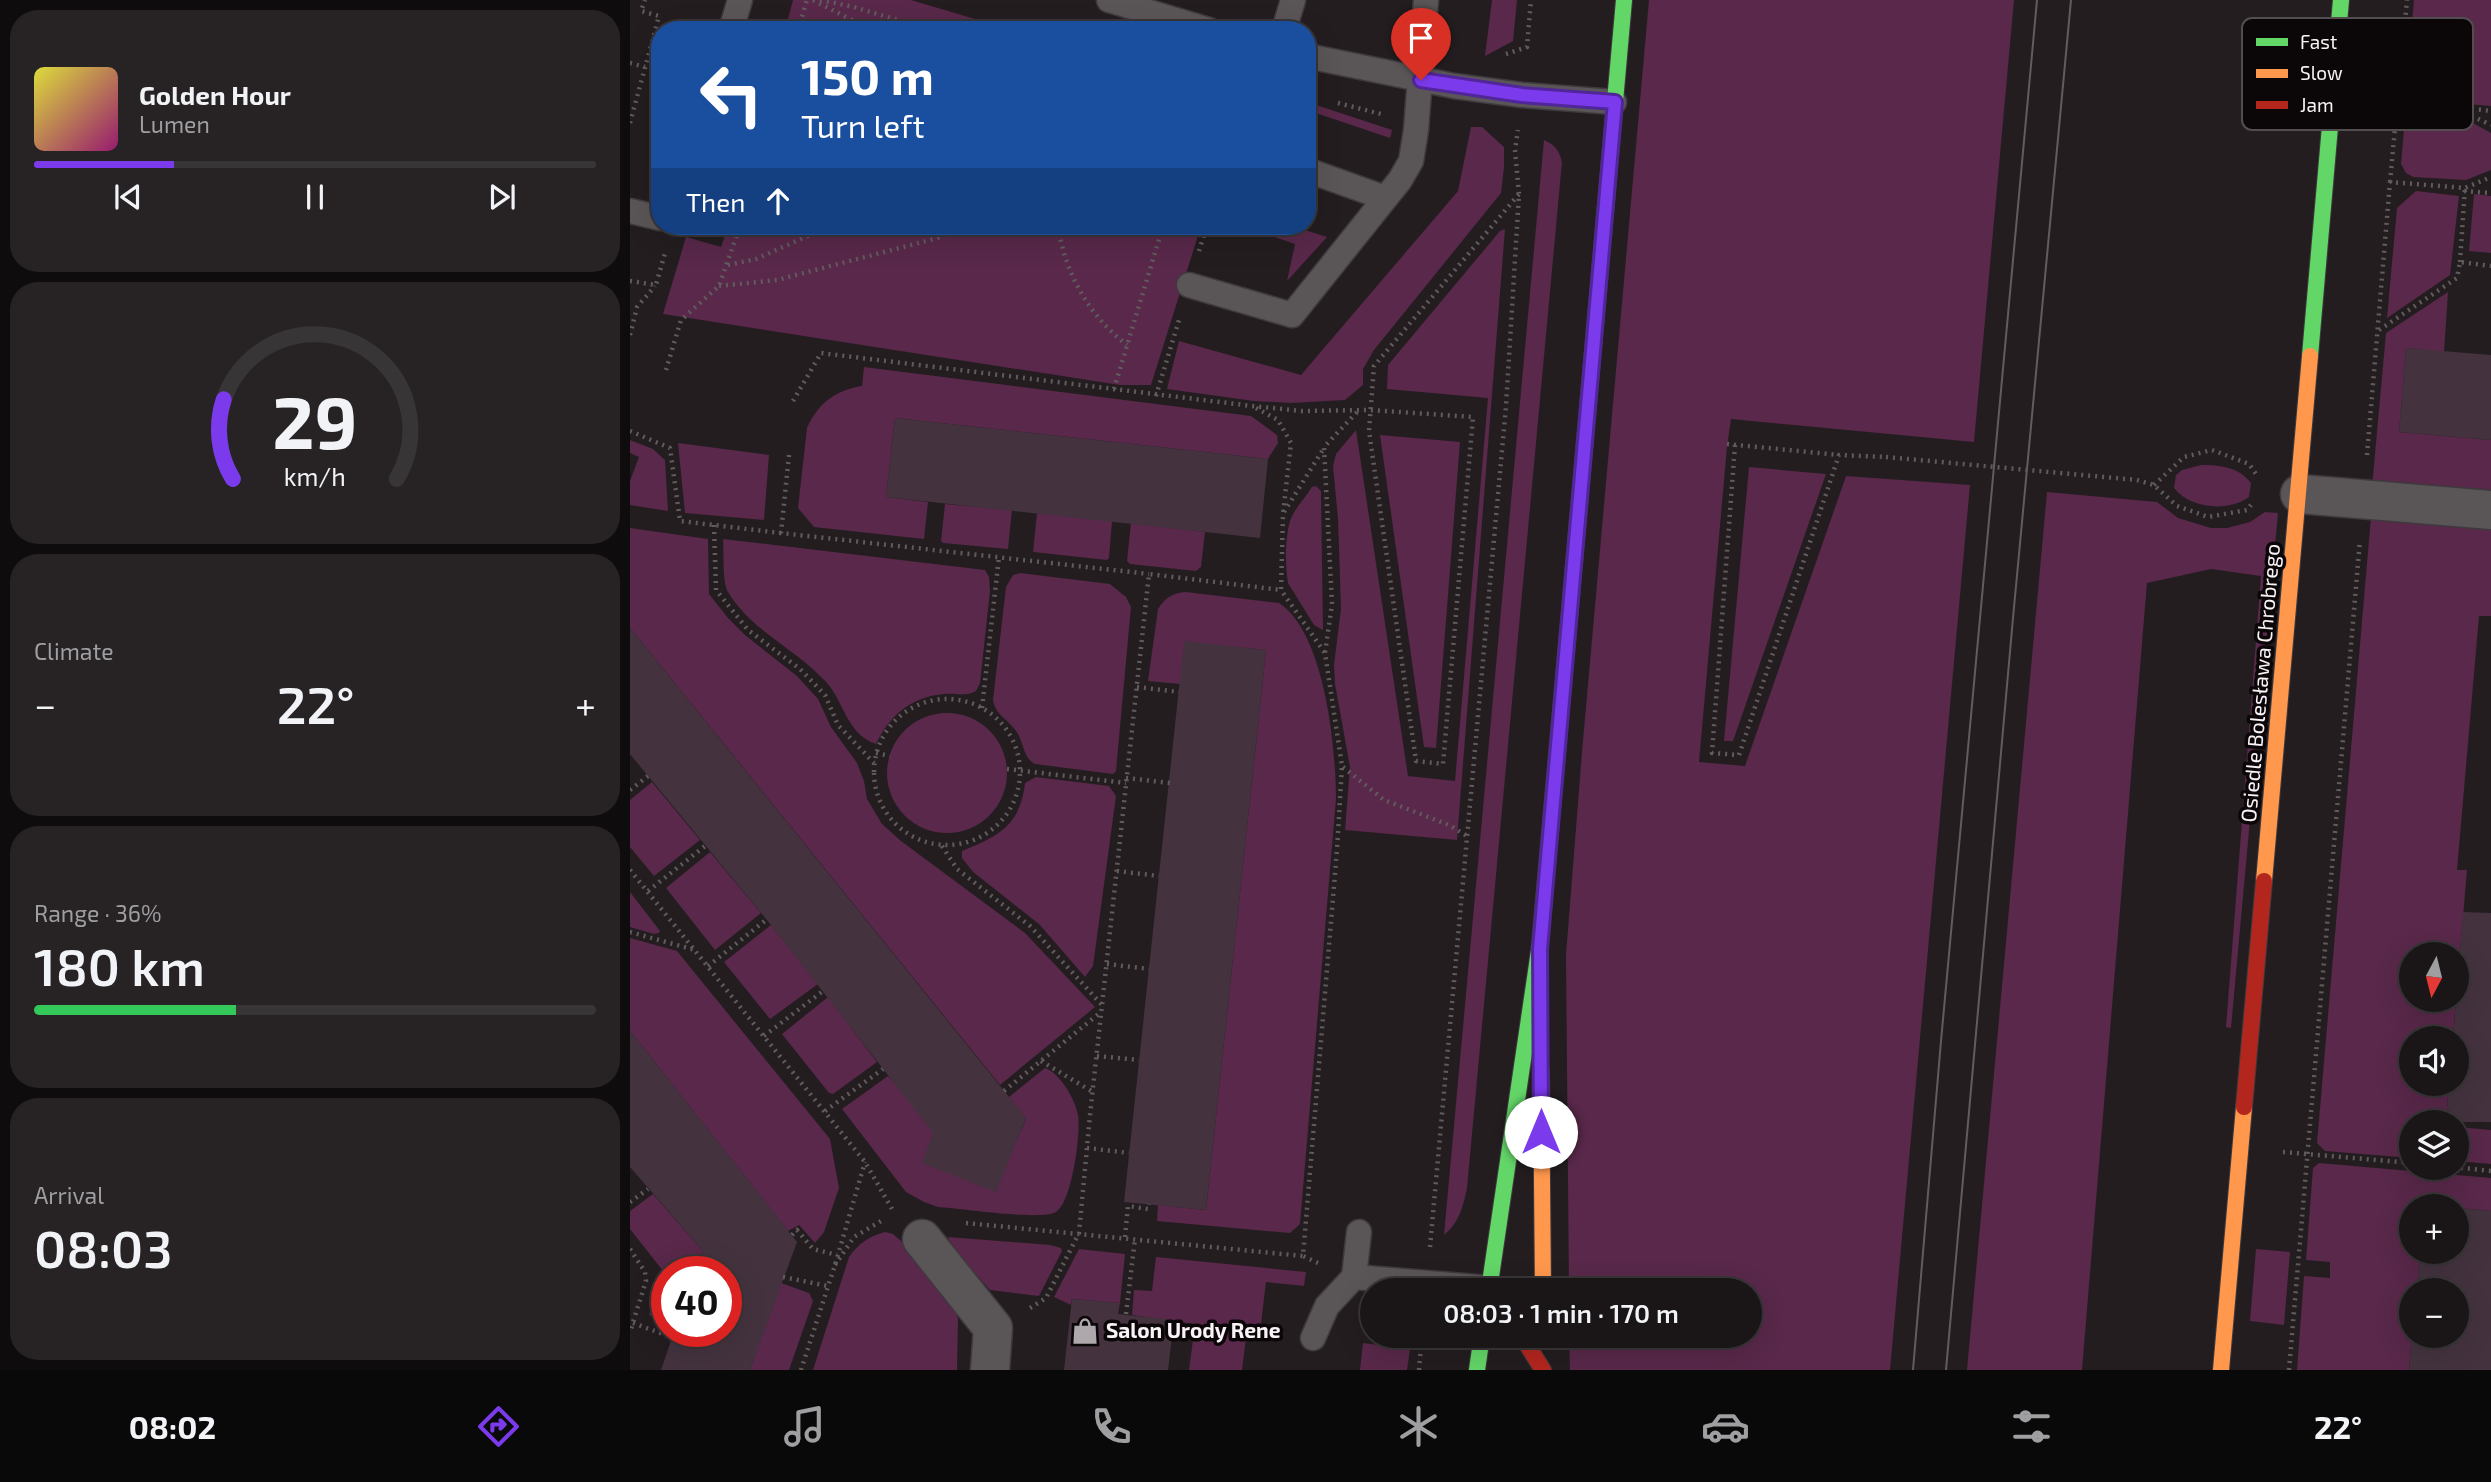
<!DOCTYPE html>
<meta charset="utf-8">
<style>
body{margin:0;font-family:"Exo 2",sans-serif;background:#272325;color:#f1f3f6;height:100vh;display:flex;flex-direction:column;font-size:26px;white-space:nowrap}
*{box-sizing:border-box;margin:0}
p{font-size:23px;color:#9f9fa2}
.icon{flex:none;width:38px;height:38px;fill:none;stroke:currentColor;stroke-width:2;stroke-linecap:round;stroke-linejoin:round}
.map{position:relative;flex:1;overflow:hidden}
.side{display:flex;flex-direction:column;gap:10px;padding:10px;background:#0e0c0d;width:630px}
.side>*{flex:none}
.hud{position:absolute;left:21px;top:21px;width:665px;height:214px;border-radius:28px;box-shadow:0 7px 28px #0002,0 0 0 2px #383537;background:#1a4fa0;color:#fff;overflow:hidden}
.needle{width:46px;rotate:187deg}
.fabs{position:absolute;left:1769px;top:942px;display:grid;gap:14px}
.fabs a{display:grid;place-items:center;width:70px;height:70px;border-radius:50%;background:#1a1618;box-shadow:0 7px 28px #0002,0 0 0 2px #383537;font-size:35px}
.speed{position:absolute;left:21px;top:1256px;display:flex;gap:14px;font-size:35px;font-weight:700;text-align:center}
.speed>*{display:grid;place-content:center;width:91px;height:91px;border-radius:50%;background:#1a1618;box-shadow:0 7px 28px #0002,0 0 0 2px #383537;line-height:1}
.speed .limit{border:10px solid #d22;background:#fff;color:#111}
.pin{position:absolute;display:grid;place-items:center;width:60px;height:60px;color:#fff;margin:-72px -30px;border-radius:50% 50% 50% 0;rotate:-45deg;box-shadow:0 0 7px #0007}
.pin .icon{rotate:45deg}
.me{position:absolute;width:77px;margin:-38px;rotate:0deg;stroke-linejoin:round;filter:drop-shadow(0 0 5px #0008)}
.turn{display:flex;align-items:center;gap:24px;height:147px;padding:0 35px;font-size:32px}
.turn .icon{width:91px;height:91px;stroke-width:2.5}
.turn b{display:block;font-size:49px;line-height:60px}
.then{display:flex;align-items:center;height:66px;padding:0 35px;background:#0003;gap:14px;font-size:26px}
.big{font-size:52px;font-weight:600;line-height:1.1}
.side .tile{flex:1;display:flex;flex-direction:column;justify-content:center;gap:10px;min-width:0;padding:0 24px;border-radius:28px;background:#272325}
.side .dial{align-items:center;gap:0}
.dial svg{height:182px;overflow:visible;fill:none;stroke:#383537;stroke-width:7;stroke-linecap:round;text-anchor:middle}
.dial text{fill:#f1f3f6;stroke:none}
.song{display:flex;align-items:center;gap:21px}
.cover{width:84px;height:84px;border-radius:10px;background:linear-gradient(135deg,hsl(60 70% 55%),hsl(320 70% 35%))}
.played{height:7px;border-radius:4px;background:linear-gradient(90deg,#7c3aed 25%,#383537 25%)}
.keys{display:flex;justify-content:space-around;direction:ltr}
.heat{display:flex;justify-content:space-between;align-items:center;font-size:38px;direction:ltr}
.charge{height:10px;border-radius:5px;background:linear-gradient(90deg,#34c759 36%,#383537 0)}
.trip{position:absolute;left:730px;top:1278px;width:402px;height:70px;border-radius:35px;background:#1a1618;box-shadow:0 7px 28px #0002,0 0 0 2px #383537;font-weight:600;line-height:70px;text-align:center}
.dock{display:flex;height:112px;justify-content:space-around;align-items:center;background:#0a090a;color:#9f9fa2}
.dock .icon{width:49px;height:49px}
.dock .on{color:#7c3aed}
.dock b{font-size:32px;color:#f1f3f6}
main{display:flex;flex:1;min-height:0}
.map>svg:first-child{display:block}
.green{fill:#59284a}
.building{fill:#44333f}
.lines{fill:none;stroke-linecap:round;stroke-linejoin:round}
.lane-casing{stroke:#3f3a3d;stroke-width:27}
.street-casing{stroke:#3f3a3d;stroke-width:41}
.fast-casing{stroke:#3f3a3d;stroke-width:18}
.slow-casing{stroke:#3f3a3d;stroke-width:18}
.jam-casing{stroke:#3f3a3d;stroke-width:18}
.path{stroke:#605c5e;stroke-width:4.5;stroke-dasharray:2 5;stroke-linecap:butt}
.lane{stroke:#5a5557;stroke-width:24}
.street{stroke:#5a5557;stroke-width:38}
.fast{stroke:#63d668;stroke-width:16}
.slow{stroke:#ff974d;stroke-width:16}
.jam{stroke:#b3261e;stroke-width:16}
.tram{stroke:#615d5f;stroke-width:2}
.path-bridge{stroke:#605c5e;stroke-width:4.5;stroke-dasharray:2 5;stroke-linecap:butt}
.route-casing{stroke:#51269a;stroke-width:18}
.route{stroke:#7c3aed;stroke-width:12}
.labels{text-anchor:middle;stroke-width:7;stroke-linejoin:round;paint-order:stroke}
.street-label{font-size:21px;fill:#f9f2f6;stroke:#0b0709}
.poi-label{font-size:21px;font-weight:bold;fill:#f9f2f6;stroke:#0b0709;text-anchor:start}
.key{fill:#0b0709;stroke:#524e50;stroke-width:2}
.key-label{font-size:19px;fill:#f9f2f6}
</style>
<main>
<section class="side">
<div class="tile">
<div class="song"><i class="cover"></i><div><b>Golden Hour</b><p>Lumen</p></div></div>
<div class="played"></div>
<div class="keys"><svg class="icon" aria-label="previous" viewBox="0 0 24 24"><path d="M18 5L8 12l10 7zM5 5v14"/></svg><svg class="icon" aria-label="pause" viewBox="0 0 24 24"><path d="M8 5v14M16 5v14"/></svg><svg class="icon" aria-label="next" viewBox="0 0 24 24"><path d="M6 5l10 7-10 7zM19 5v14"/></svg></div>
</div>
<div class="tile dial"><svg viewBox="0 0 100 80">
<path d="M14 69A42 42 0 1 1 86 69"/>
<path d="M14 69A42 42 0 0 1 10 34" stroke="#7c3aed"/>
<text x="50" y="56" font-size="32" font-weight="700">29</text>
<text x="50" y="72" font-size="11">km/h</text>
</svg></div>
<div class="tile"><p>Climate</p>
<div class="heat"><a>−</a><b class="big">22°</b><a>+</a></div>
</div>
<div class="tile"><p>Range · 36%</p><b class="big">180 km</b><div class="charge"></div></div>
<div class="tile"><p>Arrival</p><b class="big">08:03</b></div>
</section>
<div class="map">
<svg width="1861" height="1370" viewBox="0 0 1861 1370">
<rect width="100%" height="100%" fill="#231d20"/>
<!-- green -->
<path class="green" d="M 163,0 L 281,0 L 382,30 L 155,30 Z
M 862,0 L 887,0 L 883,41 L 855,56 Z
M 1019,0 L 1384,0 L 1344,442 L 1101,419 L 1097,447 L 1069,762 L 1115,766 L 1216,476 L 1340,485 L 1260,1370 L 940,1370 L 939,1335 L 1120,1335 L 1120,1290 L 939,1290 L 936,955 L 952,752 Z
M 1784,0 L 1861,0 L 1861,106 L 1837,104 L 1780,44 Z
M 1779,71 L 1789,72 L 1832,117 L 1861,133 L 1861,170 L 1836,180 L 1783,177 L 1776,173 L 1771,164 Z
M 677,102 L 762,130 L 760,138 L 677,110 Z
M 841,127 L 852,127 L 874,147 L 874,167 L 871,193 L 744,350 L 733,369 L 733,385 L 715,400 L 661,403 L 624,401 L 537,389 L 549,341 L 671,375 L 828,191 Z
M 914,140 C 925,145 929,150 932,162 L 837,1188 C 833,1207 829,1223 814,1235 Z
M 1786,191 L 1829,196 L 1820,275 L 1757,318 L 1767,208 Z
M 1844,194 L 1861,196 L 1861,253 L 1839,251 Z
M 98,226 L 571,226 L 521,385 L 490,385 L 33,314 L 56,237 L 91,247 Z
M 612,226 L 662,226 L 697,237 L 657,281 L 665,244 Z
M 875,229 L 827,840 L 715,830 L 720,767 L 705,684 L 704,665 L 711,609 L 708,519 L 703,466 L 706,454 L 726,430 L 778,776 L 825,781 L 858,398 L 757,389 L 758,365 L 870,231 Z
M 1818,292 L 1814,352 L 1776,348 L 1769,432 L 1861,440 L 1861,496 L 1742,487 L 1756,333 Z
M 234,367 L 621,416 L 647,435 L 648,443 L 638,459 L 265,418 L 256,497 L 298,502 L 294,539 L 184,527 L 168,508 L 177,428 C 188,403 206,390 232,386 Z
M 750,435 L 830,442 L 806,748 L 794,747 Z
M 0,440 L 23,449 L 35,460 L 38,511 L 0,505 L 0,481 L 9,457 L 0,453 Z
M 48,443 L 139,455 L 134,520 L 55,513 Z
M 1571,465 C 1590,465 1609,467 1621,483 L 1619,497 C 1599,512 1560,509 1544,488 L 1546,475 L 1552,470 Z
M 1119,467 L 1196,474 L 1103,741 L 1094,741 Z
M 686,486 L 691,491 L 693,630 L 684,625 L 658,583 C 655,565 655,538 660,521 C 664,509 675,498 682,487 Z
M 1417,492 L 1527,502 L 1548,518 L 1581,528 L 1597,528 L 1620,522 L 1635,512 L 1648,513 L 1601,1028 L 1596,1027 L 1631,576 L 1581,569 L 1517,583 L 1452,1370 L 1337,1370 Z
M 315,504 L 382,510 L 378,549 L 313,543 L 311,541 Z
M 407,513 L 482,521 L 479,558 L 477,560 L 403,552 Z
M 1741,517 L 1861,527 L 1861,616 L 1849,616 L 1827,870 L 1837,870 L 1827,987 L 1827,954 L 1782,954 L 1782,999 L 1826,999 L 1823,1038 L 1782,1038 L 1782,1083 L 1819,1083 L 1816,1122 L 1782,1122 L 1781,1158 L 1695,1151 L 1687,1143 Z
M 501,523 L 575,532 L 571,567 L 566,571 L 500,564 L 497,561 Z
M 0,528 L 78,539 L 79,594 L 98,618 L 115,635 L 167,676 L 188,699 L 201,727 L 227,763 L 234,781 L 237,799 L 252,824 L 271,841 L 395,933 L 465,1007 L 370,1085 L 0,628 Z
M 93,539 L 355,570 L 359,577 L 360,591 L 350,683 L 346,691 C 334,697 328,693 314,694 C 281,697 260,715 246,744 C 217,734 215,704 197,683 C 167,649 122,632 98,592 C 92,582 94,551 93,539 Z
M 390,573 L 480,584 L 496,597 L 501,607 L 486,771 L 483,774 L 405,764 C 393,758 394,742 386,731 C 377,718 366,716 363,700 L 376,587 L 383,575 Z
M 556,592 L 649,603 C 695,633 706,748 706,799 L 670,1224 L 660,1233 L 527,1221 L 528,1205 L 576,1210 L 636,650 L 555,642 L 550,684 L 518,681 L 528,609 C 535,598 542,593 556,592 Z
M257 773a60 60 0 1 1 120 0a60 60 0 1 1-120 0Z
M 406,777 L 479,786 L 486,796 L 463,966 L 455,977 L 409,924 L 343,872 L 332,858 L 332,851 C 368,836 390,826 395,783 Z
M 22,782 L 70,840 L 24,876 L 0,847 L 0,800 Z
M 80,852 L 131,913 L 85,950 L 36,888 Z
M 0,892 L 30,931 L 29,933 L 24,934 L 0,927 Z
M 141,925 L 188,984 L 140,1019 L 94,962 Z
M 0,938 L 47,951 L 200,1139 L 209,1188 L 194,1232 L 185,1243 L 169,1225 L 158,1231 L 0,1031 Z
M 198,997 L 247,1062 L 203,1094 L 199,1093 L 152,1034 Z
M 415,1068 C 430,1073 445,1099 448,1115 C 451,1134 442,1202 426,1212 C 411,1221 329,1208 308,1207 L 294,1202 L 276,1192 L 212,1109 L 258,1076 L 365,1191 L 396,1119 L 379,1097 Z
M 1827,1127 L 1861,1130 L 1861,1164 L 1827,1161 Z
M 1689,1163 L 1861,1178 L 1861,1211 L 1827,1208 L 1827,1206 L 1782,1206 L 1782,1251 L 1790,1251 L 1787,1290 L 1782,1290 L 1782,1335 L 1779,1370 L 1667,1370 L 1674,1276 L 1700,1278 L 1700,1262 L 1676,1260 L 1683,1168 Z
M 23,1194 L 73,1251 L 65,1272 L 37,1272 L 37,1322 L 19,1315 L 33,1271 L 0,1229 L 0,1211 Z
M 255,1232 L 263,1234 L 271,1241 L 326,1312 L 328,1319 L 327,1370 L 183,1370 L 219,1257 C 228,1244 239,1236 255,1232 Z
M 318,1237 L 420,1245 L 431,1248 L 432,1251 L 409,1296 L 360,1290 L 321,1247 Z
M 449,1249 L 495,1254 L 490,1303 L 442,1299 L 441,1305 L 424,1297 Z
M 1626,1249 L 1660,1252 L 1654,1325 L 1620,1321 Z
M 526,1257 L 676,1272 L 674,1286 L 636,1282 L 630,1332 L 617,1330 L 612,1370 L 559,1370 L 565,1324 L 502,1315 L 504,1290 L 522,1291 Z
M 151,1283 L 179,1293 L 183,1301 L 159,1370 L 120,1370 Z
M 733,1343 L 780,1349 L 777,1370 L 730,1370 Z"/>
<!-- building -->
<path class="building" d="M 1776,348 L 1861,355 L 1861,440 L 1769,432 Z
M 265,418 L 638,459 L 630,538 L 256,497 Z
M 0,628 L 396,1118 L 366,1192 L 292,1163 L 303,1133 L 141,925 L 0,754 Z
M 554,641 L 636,650 L 576,1210 L 494,1202 Z
M 1833,912 L 1861,913 L 1861,1122 L 1816,1122 L 1819,1083 L 1827,1083 L 1827,1038 L 1823,1038 Z
M 0,1031 L 167,1242 L 120,1370 L 31,1370 L 44,1332 L 96,1332 L 96,1272 L 65,1272 L 73,1251 L 0,1167 Z
M 1827,1208 L 1861,1211 L 1861,1370 L 1779,1370 L 1782,1335 L 1827,1335 L 1827,1290 L 1787,1290 L 1790,1251 L 1827,1251 Z
M 442,1299 L 490,1303 L 488,1314 L 544,1320 L 538,1370 L 434,1370 Z"/>
<g class="lines">
<defs>
<path id="lane" d="M 479,0 L 579,30
M 101,30 L 110,0
M 654,30 L 663,0
M 677,56 L 824,86 L 892,95 L 984,102
M 677,170 L 755,198
M 0,211 L 30,218
M 559,285 L 662,315 L 770,180 L 781,161 L 786,130 L 796,0
M 724,1277 L 859,1288
M 683,1338 L 697,1306 L 724,1277 L 729,1232"/>
<path id="street" d="M 1670,494 L 1861,510
M 292,1239 L 363,1328 L 360,1370"/>
<path id="fast" d="M 1680,356 L 1711,0
M 950,496 L 994,0
M 859,1290 L 910,944
M 847,1370 L 852,1335"/>
<path id="slow" d="M 1634,881 L 1680,356
M 911,1070 L 913,1290
M 1591,1370 L 1614,1107"/>
<path id="jam" d="M 910,944 L 950,496
M 1614,1107 L 1634,881
M 891,1335 L 913,1370"/>
</defs>
<!-- lane casing -->
<use href="#lane" class="lane-casing"/>
<!-- street casing -->
<use href="#street" class="street-casing"/>
<!-- fast casing -->
<use href="#fast" class="fast-casing"/>
<!-- slow casing -->
<use href="#slow" class="slow-casing"/>
<!-- jam casing -->
<use href="#jam" class="jam-casing"/>
<!-- path -->
<path class="path" d="M 183,0 L 241,30
M 190,0 L 224,7 L 301,30
M 168,30 L 177,0
M 1773,46 L 1840,115 L 1861,125
M 876,54 L 897,47 L 901,0
M 0,63 L 15,67
M 708,103 L 751,114
M 1835,108 L 1861,111
M 0,123 L 29,16 L 11,11 L 15,0
M 1760,182 L 1777,0
M 1834,191 L 1861,193
M 428,226 C 435,273 459,316 497,345
M 569,251 L 577,226
M 1830,262 L 1835,188
M 98,265 L 126,259 L 200,226
M 0,281 L 26,285 L 35,253
M 89,286 L 147,280 L 304,239 L 338,226
M 1749,330 L 1827,278 L 1830,262 L 1861,266
M 0,335 L 7,307 L 25,286
M 36,370 L 51,320 L 89,286 L 110,226
M 484,389 L 533,226
M 526,396 L 549,320
M 163,401 L 191,353 L 622,406 L 672,411 L 740,410 L 843,417 L 813,764 L 786,761 L 739,431 L 744,366 L 889,194
M 626,408 L 648,420 L 661,443 L 653,514 L 651,590 L 695,653
M 0,431 L 40,448 L 50,521 L 151,533
M 1097,444 L 1209,455
M 1105,445 L 1082,753 L 1109,755 L 1209,455 L 1256,457
M 159,455 L 151,533 L 519,574
M 1737,455 L 1760,182 L 1835,188 L 1861,177
M 1507,480 L 1524,485 L 1547,506 L 1578,517 L 1617,510 L 1621,505
M 1524,485 L 1554,457 L 1582,450 L 1619,464 L 1626,474
M 654,512 L 694,448
M 84,525 L 86,590 L 118,630 L 170,669 L 195,695 L 208,725 L 244,763
M 507,687 L 549,692
M244 772a73 73 0 1 1 146 0a73 73 0 1 1-146 0Z
M 352,708 L 369,557
M 246,753 L 260,756
M 713,767 L 754,800 L 819,825 L 837,836
M 377,769 L 496,783
M 496,778 L 540,783
M 0,790 L 18,776
M 312,846 L 327,869 L 400,926 L 472,1005
M 0,870 L 235,1162 L 262,1209
M 487,871 L 529,876
M 18,891 L 75,846
M 0,932 L 65,950
M 477,964 L 519,969
M 78,966 L 136,920
M 134,1036 L 193,991
M 467,1056 L 509,1060
M 411,1061 L 463,1092
M 374,1091 L 471,1012
M 195,1111 L 253,1069
M 457,1148 L 499,1153
M 1653,1152 L 1782,1163
M 1824,1167 L 1861,1171
M 0,1202 L 18,1189
M 336,1223 L 673,1256
M 162,1235 L 167,1230 L 183,1249 L 207,1255
M 495,1237 L 498,1206 L 518,1209 L 519,1204
M 800,1247 L 876,406 L 889,194 L 885,150 L 888,130
M 0,1249 L 15,1272 L 16,1281 L 0,1332
M 688,1263 L 673,1256 L 707,850 L 712,766 L 695,653 L 702,604 L 694,447 L 729,410
M 205,1265 L 224,1237 L 251,1221
M 153,1277 L 198,1286
M 400,1308 L 416,1298 L 449,1233 L 460,1115 L 519,574 L 651,590
M 496,1314 L 505,1239
M 3,1323 L 41,1337
M 171,1370 L 205,1265 L 235,1162
M 789,1370 L 792,1335
M 1659,1370 L 1730,540"/>
<!-- lane -->
<use href="#lane" class="lane"/>
<!-- street -->
<use href="#street" class="street"/>
<!-- fast -->
<use href="#fast" class="fast"/>
<!-- slow -->
<use href="#slow" class="slow"/>
<!-- jam -->
<use href="#jam" class="jam"/>
<!-- tram -->
<path class="tram" d="M 1283,1370 L 1311,1041 L 1407,0
M 1316,1370 L 1383,618 L 1441,0"/>
<!-- path-bridge -->
<path class="path-bridge" d="M 1256,457 L 1507,480"/>
</g>
<g class="lines">
<defs>
<path id="route" d="M 791,80 L 892,95 L 985,102 L 910,949 L 911,1132"/>
</defs>
<!-- route casing -->
<use href="#route" class="route-casing"/>
<!-- route -->
<use href="#route" class="route"/>
</g>
<!-- icons -->
<defs>
<symbol id="shop-bare" viewBox="-9 -9 18 18"><path d="M-5-2.5h2.3a2.7 3.5 0 0 1 5.4 0H5L5.5 6h-11ZM-1.5-2.5h3a1.5 2.3 0 0 0-3 0Z" fill="#aea7ab" stroke="#0b0709" stroke-width="2.5" paint-order="stroke"/></symbol>
</defs>
<g fill-rule="evenodd">
<use href="#shop-bare" x="436" y="1312" width="38" height="38"/>
</g>
<g class="labels">
<!-- street labels -->
<g class="street-label">
<text transform="translate(1631 683) rotate(-85)" y="7">Osiedle Bolesława Chrobrego</text>
</g>
<!-- poi labels -->
<g class="poi-label">
<text x="476" y="1338">Salon Urody Rene</text>
</g>
</g>
<!-- legend -->
<rect x="1612" y="18" width="231" height="112" rx="10" class="key"/>
<rect x="1626" y="38" width="32" height="8" fill="#63d668"/>
<rect x="1626" y="69" width="32" height="9" fill="#ff974d"/>
<rect x="1626" y="101" width="32" height="8" fill="#b3261e"/>
<g class="key-label">
<text x="1670" y="49">Fast</text>
<text x="1670" y="80">Slow</text>
<text x="1670" y="112">Jam</text>
</g>
</svg>
<div class="fabs">
<a><svg class="needle" viewBox="-14 -14 28 28"><path d="M0-13l5 13h-10z" fill="#e53935"/><path d="M0 13l5-13h-10z" fill="#9f9fa2"/></svg></a>
<a><svg class="icon" aria-label="sound" viewBox="0 0 24 24"><path d="M4 9h4l5-4v14l-5-4H4zM17 9q2 3 0 6"/></svg></a>
<a><svg class="icon" aria-label="layers" viewBox="0 0 24 24"><path d="M12 4l9 5-9 5-9-5zM3 14l9 5 9-5"/></svg></a>
<a>+</a>
<a>−</a>
</div>
<div class="speed"><div class="limit">40</div></div>
<div class="pin" style="left:791px;top:80px;background:#d93025"><svg class="icon" aria-label="arrive" viewBox="0 0 24 24"><path d="M6 21V4h12l-3 4 3 4H6"/></svg></div>
<svg class="me" style="left:911px;top:1132px" viewBox="-20 -20 40 40"><circle r="19" fill="#fff"/><path d="M0-13L10 11 0 6-10 11z" fill="#7c3aed"/></svg>
<div class="trip">08:03 · 1 min · 170 m</div>
<div class="hud">
<div class="turn"><svg class="icon" aria-label="left" viewBox="0 0 24 24"><path d="M17 20v-9H6M10 6l-5 5 5 5"/></svg><div><b>150 m</b>Turn left</div></div>
<div class="then">Then<svg class="icon" aria-label="ahead" viewBox="0 0 24 24"><path d="M12 20V5M6 11l6-6 6 6"/></svg></div>
</div>
</div>
</main>
<nav class="dock">
<b>08:02</b>
<svg class="icon on" aria-label="directions" viewBox="0 0 24 24"><path d="M12 3l9 9-9 9-9-9zM9 14v-3h6M13 9l2 2-2 2"/></svg>
<svg class="icon" aria-label="music" viewBox="0 0 24 24"><path d="M9 18V5l10-2v13"/><circle cx="6" cy="18" r="3"/><circle cx="16" cy="16" r="3"/></svg>
<svg class="icon" aria-label="phone" viewBox="0 0 24 24"><path d="M5 4h4l2 5-3 2q2 4 5 5l2-3 5 2v4C11 20 4 13 5 4z"/></svg>
<svg class="icon" aria-label="climate" viewBox="0 0 24 24"><path d="M12 3v18M4 7l16 10M4 17L20 7"/></svg>
<svg class="icon" aria-label="car" viewBox="0 0 24 24"><path d="M5 17H2v-5l4-1 3-4h7l3 4 3 1v5h-3M9 17h6M6 11h13"/><circle cx="7" cy="17" r="2"/><circle cx="17" cy="17" r="2"/></svg>
<svg class="icon" aria-label="filters" viewBox="0 0 24 24"><path d="M4 7h16M4 17h16"/><circle cx="9" cy="7" r="2"/><circle cx="15" cy="17" r="2"/></svg>
<b>22°</b>
</nav>
